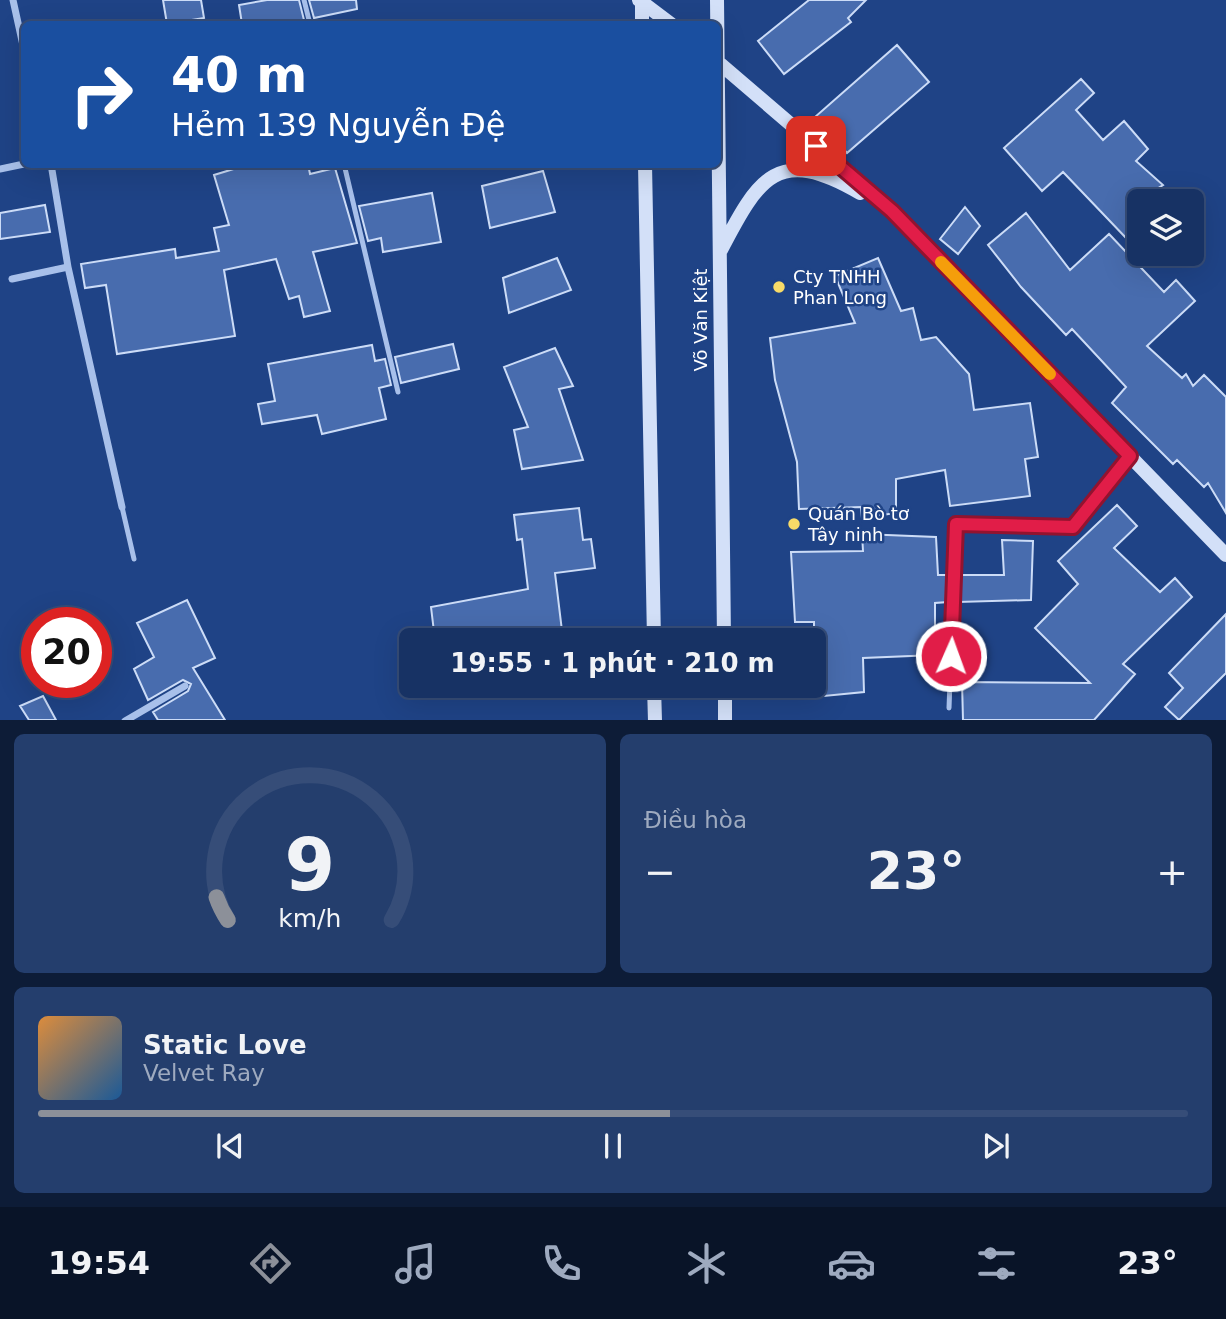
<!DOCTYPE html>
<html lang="vi">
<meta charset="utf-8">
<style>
body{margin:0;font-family:"DejaVu Sans",sans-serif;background:#243e6d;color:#f1f3f6;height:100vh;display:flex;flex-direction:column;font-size:26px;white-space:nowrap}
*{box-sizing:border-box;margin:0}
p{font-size:23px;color:#9eaabf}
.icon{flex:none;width:38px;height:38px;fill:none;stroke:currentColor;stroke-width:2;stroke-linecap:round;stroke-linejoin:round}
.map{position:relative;height:720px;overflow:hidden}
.drawer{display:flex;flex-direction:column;gap:14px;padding:14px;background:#0d1c37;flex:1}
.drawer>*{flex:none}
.top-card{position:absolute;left:21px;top:21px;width:700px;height:147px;border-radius:10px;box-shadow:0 7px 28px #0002,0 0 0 2px #364d78;background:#1a4fa0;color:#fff;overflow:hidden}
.buttons{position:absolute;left:1127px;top:189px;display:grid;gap:14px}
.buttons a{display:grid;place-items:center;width:77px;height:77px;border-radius:10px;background:#173264;box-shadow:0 7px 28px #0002,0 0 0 2px #364d78;font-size:35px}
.speed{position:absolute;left:21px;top:607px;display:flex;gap:14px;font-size:35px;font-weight:700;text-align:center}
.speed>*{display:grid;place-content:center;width:91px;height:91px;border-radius:50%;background:#173264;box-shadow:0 7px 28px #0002,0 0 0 2px #364d78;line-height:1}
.speed .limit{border:10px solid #d22;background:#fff;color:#111}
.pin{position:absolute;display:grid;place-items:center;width:60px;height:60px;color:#fff;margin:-30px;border-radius:14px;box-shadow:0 4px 10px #0006}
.me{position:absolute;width:77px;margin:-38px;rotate:2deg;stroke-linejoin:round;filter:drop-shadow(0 0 5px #0008)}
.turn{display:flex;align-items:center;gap:24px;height:147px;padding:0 35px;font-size:32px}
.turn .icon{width:91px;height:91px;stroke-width:2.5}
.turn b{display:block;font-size:49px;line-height:60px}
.big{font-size:52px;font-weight:600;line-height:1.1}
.drawer .card{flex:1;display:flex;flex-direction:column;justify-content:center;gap:10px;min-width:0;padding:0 24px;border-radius:10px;background:#243e6d}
.drawer .dial{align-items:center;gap:0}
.dial svg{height:182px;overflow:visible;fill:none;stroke:#364d78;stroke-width:7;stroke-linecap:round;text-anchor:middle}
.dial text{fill:#f1f3f6;stroke:none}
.song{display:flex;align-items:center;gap:21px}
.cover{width:84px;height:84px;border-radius:10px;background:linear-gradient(135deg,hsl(30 70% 55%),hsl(210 70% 35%))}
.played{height:7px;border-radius:4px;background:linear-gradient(90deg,#8c9099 55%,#364d78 55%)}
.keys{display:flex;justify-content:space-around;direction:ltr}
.heat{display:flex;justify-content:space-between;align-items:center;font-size:38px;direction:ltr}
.drawer .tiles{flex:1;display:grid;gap:14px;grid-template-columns:1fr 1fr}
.card:last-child{grid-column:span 2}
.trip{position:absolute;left:399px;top:628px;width:427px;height:70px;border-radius:10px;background:#173264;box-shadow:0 7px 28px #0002,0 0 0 2px #364d78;font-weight:600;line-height:70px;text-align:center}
.dock{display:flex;height:112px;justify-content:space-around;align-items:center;background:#091428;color:#9eaabf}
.dock .icon{width:49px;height:49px}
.dock .current{color:#8c9099}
.dock b{font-size:32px;color:#f1f3f6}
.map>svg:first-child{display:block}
.building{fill:#486cae;stroke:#ccdcf7;stroke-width:2}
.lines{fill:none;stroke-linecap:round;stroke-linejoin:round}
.lane{stroke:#a8c0ea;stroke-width:5}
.street{stroke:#a8c0ea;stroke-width:7}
.secondary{stroke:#d3e0f8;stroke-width:14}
.route-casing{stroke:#92132f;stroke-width:18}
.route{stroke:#e11d48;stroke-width:12}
.slow{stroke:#f59e0b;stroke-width:12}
.poi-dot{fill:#f8db68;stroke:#1f4386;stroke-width:2.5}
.labels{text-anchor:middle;stroke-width:5;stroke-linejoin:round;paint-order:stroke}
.poi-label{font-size:18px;fill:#fff;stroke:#1f4386;text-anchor:start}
.street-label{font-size:18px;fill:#fff;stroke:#1f4386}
</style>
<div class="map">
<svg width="1226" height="721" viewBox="0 0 1226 721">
<rect width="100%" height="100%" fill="#1f4386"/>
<!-- building -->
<path class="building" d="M 163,0 L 201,0 L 204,18 L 167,24 Z
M 267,0 L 299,0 L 304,20 L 285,24 L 242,24 L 239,5 Z
M 309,0 L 356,0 L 357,9 L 314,18 Z
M 809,0 L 866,0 L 848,18 L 851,22 L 784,74 L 758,41 Z
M 897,45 L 929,82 L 847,153 L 815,117 Z
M 1081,79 L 1094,93 L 1076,110 L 1103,140 L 1124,121 L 1148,149 L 1136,161 L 1163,185 L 1152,192 L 1160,201 L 1139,201 L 1139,230 L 1128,240 L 1063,172 L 1042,191 L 1004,148 Z
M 250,164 L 308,164 L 310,174 L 335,168 L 357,243 L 313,252 L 330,311 L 304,317 L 299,296 L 289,299 L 276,259 L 224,270 L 235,336 L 117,354 L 106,285 L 85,288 L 81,264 L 175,249 L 176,258 L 219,251 L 214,228 L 229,225 L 214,175 Z
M 543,171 L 555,212 L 490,228 L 482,186 Z
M 432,193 L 441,242 L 383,252 L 381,238 L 368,241 L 359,206 Z
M 45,205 L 50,232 L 0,239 L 0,213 Z
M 965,207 L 980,226 L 958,254 L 940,239 Z
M 1026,213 L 1070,270 L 1109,234 L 1164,292 L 1176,280 L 1195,301 L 1147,346 L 1182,378 L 1186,374 L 1193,386 L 1204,375 L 1226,397 L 1226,513 L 1208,483 L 1204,487 L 1177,460 L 1173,464 L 1112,403 L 1126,387 L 1072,329 L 1066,335 L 1021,287 L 988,245 Z
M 557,258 L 571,290 L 509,313 L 503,278 Z
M 878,258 L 901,311 L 913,308 L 921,340 L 936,337 L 969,374 L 974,410 L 1030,403 L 1038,457 L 1025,459 L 1030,496 L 950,506 L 945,470 L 896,479 L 896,513 L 862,518 L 861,507 L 799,509 L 797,462 L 775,380 L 770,338 L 855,323 L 835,276 Z
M 453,344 L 459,369 L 401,383 L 395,357 Z
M 372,345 L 375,361 L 385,359 L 391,385 L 379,388 L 386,419 L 322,434 L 317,415 L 262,424 L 258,404 L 275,401 L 268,364 Z
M 555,348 L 573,386 L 559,389 L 583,460 L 522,469 L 514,430 L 528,427 L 504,367 Z
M 1117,505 L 1137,526 L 1114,548 L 1160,592 L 1175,578 L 1192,597 L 1123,664 L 1135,674 L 1094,720 L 963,720 L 962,682 L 1090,683 L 1035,628 L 1078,584 L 1058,561 Z
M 579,508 L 583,540 L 591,539 L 595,568 L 555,573 L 562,631 L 541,634 L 537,640 L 435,640 L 431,607 L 528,589 L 522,539 L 517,540 L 514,515 Z
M 862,534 L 936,537 L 938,575 L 949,575 L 948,602 L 935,603 L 935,655 L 863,658 L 864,692 L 814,697 L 814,622 L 795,622 L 791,552 L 863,551 Z
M 1002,540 L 1033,541 L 1031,600 L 958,602 L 959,575 L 1004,575 Z
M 187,600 L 215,658 L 193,668 L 225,720 L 158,720 L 153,712 L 188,691 L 191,684 L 183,680 L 148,700 L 134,669 L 154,657 L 137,623 Z
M 1226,614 L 1226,673 L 1179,720 L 1165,707 L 1183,688 L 1169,673 Z
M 43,696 L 56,720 L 29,720 L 20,706 Z"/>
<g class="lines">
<!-- lane -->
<path class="lane" d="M 304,0 L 310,24
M 344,164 L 398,392
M 122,507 L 134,559
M 949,708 L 956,524 L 1073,527 L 1130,456"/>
<!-- street -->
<path class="street" d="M 13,0 L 24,50
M 51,164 L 68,267 L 122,507
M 0,169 L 24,164
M 12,279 L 68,267
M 543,640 L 610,630
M 125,721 L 185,686"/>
<!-- secondary -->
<path class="secondary" d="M 639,0 L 671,24
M 642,0 L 642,24
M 717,0 L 724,640
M 718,62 L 892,211 L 1226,555
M 645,164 L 654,640
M 721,250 C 759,177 778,145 860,193
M 654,686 L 655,721
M 725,686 L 725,721"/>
</g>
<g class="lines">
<defs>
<path id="route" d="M 816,146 L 892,211 L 1130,456 L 1073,527 L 956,524 L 951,656"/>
</defs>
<!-- route casing -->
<use href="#route" class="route-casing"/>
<!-- route -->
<use href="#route" class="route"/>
<!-- slow -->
<path class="slow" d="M 941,262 L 1050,374"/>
</g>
<!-- markers -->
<g class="poi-dot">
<circle cx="779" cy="287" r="7"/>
<circle cx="794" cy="524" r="7"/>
</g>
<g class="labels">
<!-- poi labels -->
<g class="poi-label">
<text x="793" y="283">Cty TNHH<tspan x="793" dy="21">Phan Long</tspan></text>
<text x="808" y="520">Quán Bò tơ<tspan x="808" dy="21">Tây ninh</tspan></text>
</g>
<!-- street labels -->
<g class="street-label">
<text transform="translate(701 320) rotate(-90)" y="6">Võ Văn Kiệt</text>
</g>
</g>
</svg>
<div class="buttons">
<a><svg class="icon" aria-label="layers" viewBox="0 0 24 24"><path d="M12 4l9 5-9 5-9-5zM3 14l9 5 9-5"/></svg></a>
</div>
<div class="speed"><div class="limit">20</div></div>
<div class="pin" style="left:816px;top:146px;background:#d93025"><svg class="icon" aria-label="arrive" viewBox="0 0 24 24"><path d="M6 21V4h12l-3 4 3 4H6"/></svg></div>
<svg class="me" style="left:951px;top:656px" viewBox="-20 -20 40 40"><circle r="17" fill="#e11d48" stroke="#fff" stroke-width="3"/><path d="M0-11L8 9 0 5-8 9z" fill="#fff"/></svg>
<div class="trip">19:55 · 1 phút · 210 m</div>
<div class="top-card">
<div class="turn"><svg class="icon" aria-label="right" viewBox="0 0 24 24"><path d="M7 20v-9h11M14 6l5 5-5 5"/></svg><div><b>40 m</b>Hẻm 139 Nguyễn Đệ</div></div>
</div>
</div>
<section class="drawer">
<div class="tiles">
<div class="card dial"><svg viewBox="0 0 100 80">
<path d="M14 69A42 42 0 1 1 86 69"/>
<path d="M14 69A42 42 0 0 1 9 59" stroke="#8c9099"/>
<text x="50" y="56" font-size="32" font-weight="700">9</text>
<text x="50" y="72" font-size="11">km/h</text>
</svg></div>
<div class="card"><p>Điều hòa</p>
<div class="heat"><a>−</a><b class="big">23°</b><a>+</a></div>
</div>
<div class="card">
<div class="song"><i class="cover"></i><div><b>Static Love</b><p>Velvet Ray</p></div></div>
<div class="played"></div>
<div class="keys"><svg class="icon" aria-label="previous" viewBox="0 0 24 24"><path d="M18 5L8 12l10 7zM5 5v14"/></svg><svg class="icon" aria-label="pause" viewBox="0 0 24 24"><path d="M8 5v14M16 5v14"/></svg><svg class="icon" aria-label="next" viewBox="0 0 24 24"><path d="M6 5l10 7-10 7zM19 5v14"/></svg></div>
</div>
</div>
</section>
<nav class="dock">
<b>19:54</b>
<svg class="icon current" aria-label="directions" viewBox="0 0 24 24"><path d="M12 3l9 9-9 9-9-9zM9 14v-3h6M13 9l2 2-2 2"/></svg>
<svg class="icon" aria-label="music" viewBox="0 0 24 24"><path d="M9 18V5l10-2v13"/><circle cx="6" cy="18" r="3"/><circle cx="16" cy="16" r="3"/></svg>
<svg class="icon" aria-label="phone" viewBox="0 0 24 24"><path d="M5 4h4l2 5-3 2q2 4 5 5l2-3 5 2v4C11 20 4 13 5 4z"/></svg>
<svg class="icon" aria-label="climate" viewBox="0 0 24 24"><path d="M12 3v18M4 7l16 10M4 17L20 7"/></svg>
<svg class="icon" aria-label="car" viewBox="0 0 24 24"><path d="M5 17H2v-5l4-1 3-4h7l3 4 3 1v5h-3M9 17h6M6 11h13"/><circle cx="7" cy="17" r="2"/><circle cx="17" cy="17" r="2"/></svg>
<svg class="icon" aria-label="filters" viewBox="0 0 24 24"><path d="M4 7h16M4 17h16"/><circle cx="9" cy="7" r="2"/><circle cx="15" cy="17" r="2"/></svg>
<b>23°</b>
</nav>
